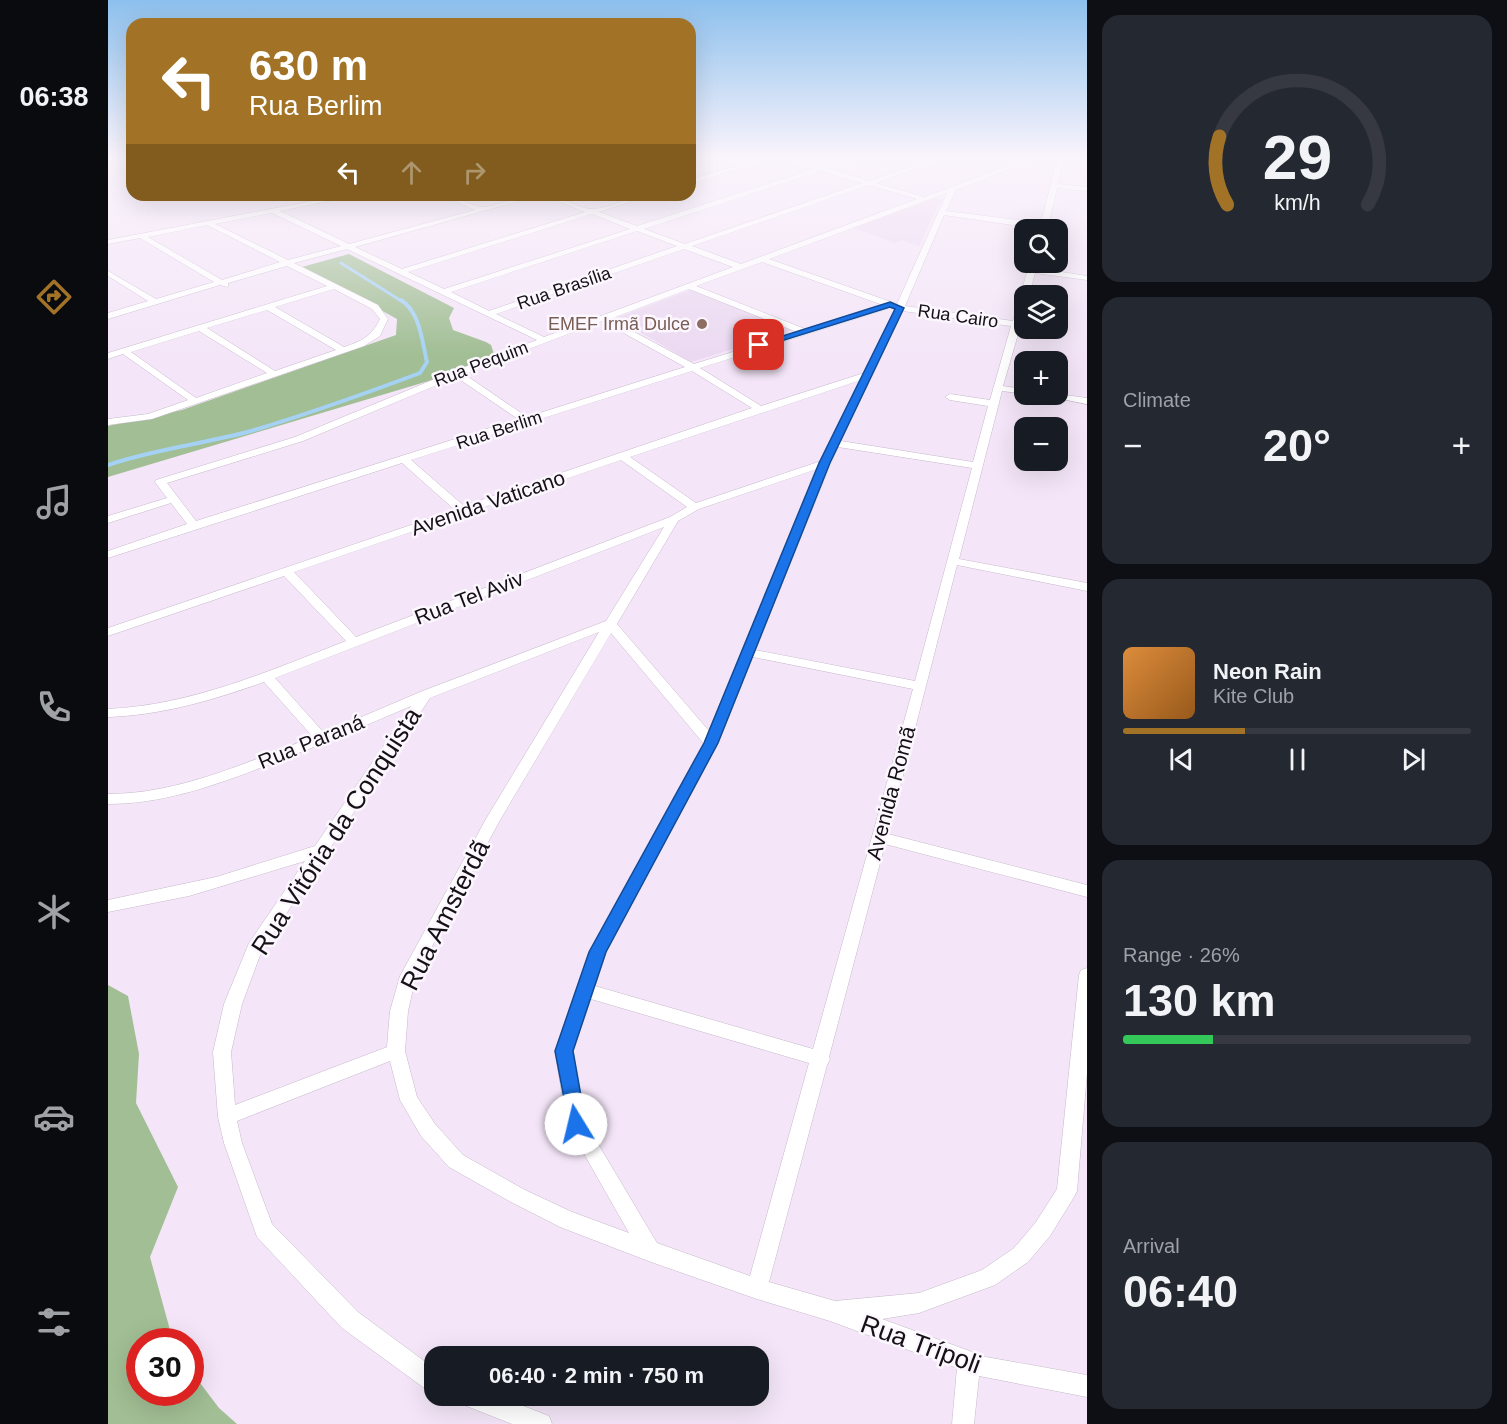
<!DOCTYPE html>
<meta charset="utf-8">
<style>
body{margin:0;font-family:Arial,sans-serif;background:#242831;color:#f1f3f6;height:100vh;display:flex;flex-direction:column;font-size:22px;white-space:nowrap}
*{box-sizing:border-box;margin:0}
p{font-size:20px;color:#9ea1a6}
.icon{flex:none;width:33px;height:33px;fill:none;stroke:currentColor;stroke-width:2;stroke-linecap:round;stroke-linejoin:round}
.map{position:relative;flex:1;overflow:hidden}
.sheet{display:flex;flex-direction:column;gap:15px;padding:15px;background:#0d0f14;width:420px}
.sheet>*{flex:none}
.guide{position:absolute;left:18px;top:18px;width:570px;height:183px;border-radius:18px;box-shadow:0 6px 24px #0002;background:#a27326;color:#fff;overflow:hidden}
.buttons{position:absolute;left:906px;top:219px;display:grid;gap:12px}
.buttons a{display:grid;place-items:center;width:54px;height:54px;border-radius:12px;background:#171b24;box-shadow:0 6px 24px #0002;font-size:30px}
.speed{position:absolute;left:18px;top:1328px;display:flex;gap:12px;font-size:30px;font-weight:700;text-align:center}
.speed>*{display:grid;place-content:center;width:78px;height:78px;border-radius:50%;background:#171b24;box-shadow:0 6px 24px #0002;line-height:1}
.speed .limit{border:9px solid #d22;background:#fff;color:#111}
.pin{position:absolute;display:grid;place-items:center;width:51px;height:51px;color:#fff;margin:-26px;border-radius:12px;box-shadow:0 3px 9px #0006}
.me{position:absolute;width:66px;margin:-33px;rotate:351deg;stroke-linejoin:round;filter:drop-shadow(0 0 4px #0008)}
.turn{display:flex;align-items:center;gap:21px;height:126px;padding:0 24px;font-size:27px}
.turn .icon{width:78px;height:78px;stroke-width:2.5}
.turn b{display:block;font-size:42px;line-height:51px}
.lanes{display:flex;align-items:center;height:57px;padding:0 24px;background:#0003;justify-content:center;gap:30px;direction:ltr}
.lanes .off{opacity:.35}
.big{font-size:45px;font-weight:700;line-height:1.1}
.sheet .card{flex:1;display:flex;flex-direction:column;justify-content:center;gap:9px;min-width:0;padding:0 21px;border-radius:18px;background:#242831}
.sheet .dial{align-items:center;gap:0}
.dial svg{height:156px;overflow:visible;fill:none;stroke:#363941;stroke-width:7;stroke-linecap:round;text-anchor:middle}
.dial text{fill:#f1f3f6;stroke:none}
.song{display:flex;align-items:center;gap:18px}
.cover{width:72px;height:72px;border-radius:9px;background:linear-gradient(135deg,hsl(30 70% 55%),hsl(30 70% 35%))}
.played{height:6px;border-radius:3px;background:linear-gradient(90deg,#a27326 35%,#363941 35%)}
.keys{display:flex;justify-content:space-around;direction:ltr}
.heat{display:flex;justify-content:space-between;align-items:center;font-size:33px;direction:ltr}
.charge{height:9px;border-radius:4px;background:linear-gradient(90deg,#34c759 26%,#363941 0)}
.trip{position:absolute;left:316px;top:1346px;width:345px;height:60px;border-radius:18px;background:#171b24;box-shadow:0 6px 24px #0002;font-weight:700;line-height:60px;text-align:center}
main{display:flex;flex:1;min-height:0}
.tab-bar{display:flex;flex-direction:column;width:108px;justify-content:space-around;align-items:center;background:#090b0e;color:#9ea1a6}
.tab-bar .icon{width:42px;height:42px}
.tab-bar .on{color:#a27326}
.tab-bar b{font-size:27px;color:#f1f3f6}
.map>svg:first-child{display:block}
.built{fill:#ebd9f1}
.forest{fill:#a1be94}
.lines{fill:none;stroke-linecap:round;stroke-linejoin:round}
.stream-far1{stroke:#a5d2f4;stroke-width:3}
.stream{stroke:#a5d2f4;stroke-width:4}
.street-casing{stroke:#c6b9ca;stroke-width:1}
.street{fill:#fff;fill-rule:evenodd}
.route{fill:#1a73e8;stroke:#114b97;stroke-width:1.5}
.education-dot{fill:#8d6e63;stroke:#fcf7fe;stroke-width:2}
.labels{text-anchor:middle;stroke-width:5;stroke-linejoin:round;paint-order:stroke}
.far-street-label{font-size:18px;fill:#151016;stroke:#fcf7fe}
.far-education-label{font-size:18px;fill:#785e54;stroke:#fcf7fe;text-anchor:end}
.street-label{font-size:21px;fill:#151016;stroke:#fcf7fe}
.near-street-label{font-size:26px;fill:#151016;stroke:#fcf7fe}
</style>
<main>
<nav class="tab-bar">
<b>06:38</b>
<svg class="icon on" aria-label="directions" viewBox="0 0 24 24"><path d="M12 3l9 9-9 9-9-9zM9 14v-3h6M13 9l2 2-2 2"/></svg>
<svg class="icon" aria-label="music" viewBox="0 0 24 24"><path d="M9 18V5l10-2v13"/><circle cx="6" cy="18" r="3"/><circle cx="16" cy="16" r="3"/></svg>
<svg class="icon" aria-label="phone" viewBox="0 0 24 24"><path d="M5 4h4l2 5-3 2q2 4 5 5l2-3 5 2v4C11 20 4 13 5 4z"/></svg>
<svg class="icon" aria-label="climate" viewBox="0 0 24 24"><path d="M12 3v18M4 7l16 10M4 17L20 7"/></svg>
<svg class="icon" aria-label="car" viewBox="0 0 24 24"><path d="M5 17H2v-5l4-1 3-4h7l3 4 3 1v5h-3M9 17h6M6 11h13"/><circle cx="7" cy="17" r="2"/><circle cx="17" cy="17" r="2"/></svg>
<svg class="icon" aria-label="filters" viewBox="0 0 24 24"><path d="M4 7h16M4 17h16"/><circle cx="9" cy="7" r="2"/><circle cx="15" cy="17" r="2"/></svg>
</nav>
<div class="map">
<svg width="979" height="1424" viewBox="0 0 979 1424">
<rect width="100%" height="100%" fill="#f4e6f8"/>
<!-- built -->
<path class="built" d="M 826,198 L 833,200 L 811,246 L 794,240 L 786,243 L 746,228 Z
M 583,290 L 686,330 L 583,362 L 508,318 Z"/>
<!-- forest -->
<path class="forest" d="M 241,254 L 346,308 L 341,318 L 345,330 L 378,342 L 383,345 L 386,354 L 374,365 L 0,477 L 0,426 L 74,410 L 288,335 L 289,319 L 194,267 Z
M 0,985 L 20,996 L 31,1054 L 28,1103 L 70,1187 L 42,1257 L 65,1341 L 32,1341 L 32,1392 L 82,1392 L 83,1371 L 111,1408 L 129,1424 L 0,1424 Z"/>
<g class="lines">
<!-- stream-far1 -->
<path class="stream-far1" d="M 233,263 L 295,302"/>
<!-- stream -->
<path class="stream" d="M 0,465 C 47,449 95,444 143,431 C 200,414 256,394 312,373 L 319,362 C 314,341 312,312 293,300"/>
<defs>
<path id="street" d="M 658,157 L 667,157 L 582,184 L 582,180 Z
M 671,157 C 685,156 699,167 713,166 C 726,165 737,157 751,157 L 720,168 L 761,181 L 832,157 L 840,157 L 768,183 L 816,197 L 925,157 L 933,157 L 848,190 L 838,211 L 933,223 L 950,157 L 956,157 L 950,184 L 979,187 L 979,191 L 949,188 L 939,230 L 836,215 L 797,306 L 905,321 L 922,262 L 930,262 L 928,268 L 979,276 L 979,280 L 927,273 L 921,296 L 916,296 L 913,324 L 895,386 L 916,389 L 917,394 L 894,391 L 851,559 L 979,583 L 979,591 L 849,565 L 780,834 L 979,885 L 979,897 L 777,844 L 721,1057 L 722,1059 L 719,1065 L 661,1282 L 727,1301 L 811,1293 L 874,1270 L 906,1248 L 928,1222 L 949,1189 L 971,975 L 973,970 L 979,968 L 979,1073 L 969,1191 L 966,1197 L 942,1236 L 920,1262 L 887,1285 L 811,1313 L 774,1319 L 878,1357 L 979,1375 L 979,1397 L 871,1376 L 866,1424 L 844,1424 L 849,1368 L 722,1321 L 649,1299 L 543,1262 L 452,1227 L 403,1202 L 341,1167 L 313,1136 L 292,1100 L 282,1061 L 129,1121 L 134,1143 L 164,1224 L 250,1312 L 327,1369 L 327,1393 L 319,1390 L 234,1328 L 149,1237 L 116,1143 L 110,1117 L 105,1052 L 116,1004 L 141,943 L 197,861 L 81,896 L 0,912 L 0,900 L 108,877 L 207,846 L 303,706 C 258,725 213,745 167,762 C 114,783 58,804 0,804 L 0,794 C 71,794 139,762 205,737 L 156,682 C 105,700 55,715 0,717 L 0,709 C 84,705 161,671 238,641 L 176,576 L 0,636 L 0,628 L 347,510 L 294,463 L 0,558 L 0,551 L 79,524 L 63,503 L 0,523 L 0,516 L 59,498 L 47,482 L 48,480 L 187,437 L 346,371 L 429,340 L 239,249 L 186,263 L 270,305 L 280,319 L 272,336 L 256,346 L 44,419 L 0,425 L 0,419 L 40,414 L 80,400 L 15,354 L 0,359 L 0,353 L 219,286 L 179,266 L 120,283 L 120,287 L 112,285 L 0,319 L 0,313 L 40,301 L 0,276 L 0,271 L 48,299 L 106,282 L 32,238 L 0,244 L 0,240 L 236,195 L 250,195 L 172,211 L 241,244 L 367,210 L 333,195 C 348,195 365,208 377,207 C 396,205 413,195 432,195 L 247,247 L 294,269 L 477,212 L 435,195 C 452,195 472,210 485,209 C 505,208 522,195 541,195 L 491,212 L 529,226 L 706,169 ZM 713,171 L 754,183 L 577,244 L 536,229 ZM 761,185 L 809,199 L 633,264 L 584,246 ZM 839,193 L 789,304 L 661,259 ZM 164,213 L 233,246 L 180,260 L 107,224 ZM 484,214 L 522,229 L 336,289 L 300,272 ZM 99,225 L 172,262 L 114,280 L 40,237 ZM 529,231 L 569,246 L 381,311 L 343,292 ZM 576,249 L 625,267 L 436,337 L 388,314 ZM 654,262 L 775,305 L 697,329 L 588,286 ZM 226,289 L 264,309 L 272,319 C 263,337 254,341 236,347 L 167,307 ZM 581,289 L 689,332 L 586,364 L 502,319 ZM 783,308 L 787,309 L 756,373 L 653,406 L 592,368 ZM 159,310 L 228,350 L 167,371 L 99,328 ZM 795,311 L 903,326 L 882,400 L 842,394 L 837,397 L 842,400 L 880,406 L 865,462 L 733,441 ZM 494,321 L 577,367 L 419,417 L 356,374 ZM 91,331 L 159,373 L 88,398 L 23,352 ZM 584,371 L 644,408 L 356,506 L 303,460 ZM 348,377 L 410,419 L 88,521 L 59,483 L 195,441 ZM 753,380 L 713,461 L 588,503 L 522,457 ZM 730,447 L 864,468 L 807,681 L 647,650 ZM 513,460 L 579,507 L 562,517 L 248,637 L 186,572 ZM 709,469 L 601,731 L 509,624 L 570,521 L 591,509 ZM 556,527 L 498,621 L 312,692 L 216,733 L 167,678 ZM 491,632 L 378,819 L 292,976 L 282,1011 L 279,1047 L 127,1105 L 123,1052 L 134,1004 L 154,950 L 322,698 ZM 503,633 L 596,744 L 482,952 L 447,1051 L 459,1124 L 521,1233 L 464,1212 L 417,1190 L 355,1155 L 327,1124 L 309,1097 L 297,1051 L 300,1011 L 308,976 L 392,820 ZM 645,657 L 805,689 L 705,1049 L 487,986 L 498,952 L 610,743 ZM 483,999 L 701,1063 L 642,1276 L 549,1243 L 477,1122 L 465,1051 Z
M 929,394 L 950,394 L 979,398 L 979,404 Z
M 348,1395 L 387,1395 L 441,1416 L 444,1424 L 404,1424 L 351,1403 Z"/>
</defs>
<!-- street casing -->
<use href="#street" class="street-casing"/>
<!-- street -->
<use href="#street" class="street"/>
</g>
<!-- sky -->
<linearGradient id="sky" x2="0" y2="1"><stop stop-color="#8dc0ed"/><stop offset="0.44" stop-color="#faf4fc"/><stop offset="1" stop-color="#faf4fc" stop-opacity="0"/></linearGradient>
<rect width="979" height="356" fill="url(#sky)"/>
<!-- route -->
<path class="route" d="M 782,302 L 796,308 L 722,463 L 610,743 L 498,952 L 465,1051 L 478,1124 L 475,1130 L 468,1132 L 462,1130 L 447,1051 L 481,952 L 596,743 L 711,463 L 787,309 L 782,307 L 654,347 L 646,345 Z"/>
<!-- markers -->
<circle class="education-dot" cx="594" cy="324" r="6"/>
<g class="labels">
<!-- far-street labels -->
<g class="far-street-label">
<text transform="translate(456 288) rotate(-19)" y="6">Rua Brasília</text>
<text transform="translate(850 316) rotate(8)" y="6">Rua Cairo</text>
<text transform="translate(373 364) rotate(-21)" y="6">Rua Pequim</text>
<text transform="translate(391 430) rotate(-18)" y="6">Rua Berlim</text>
</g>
<!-- far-education labels -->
<g class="far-education-label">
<text x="582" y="330">EMEF Irmã Dulce</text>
</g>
<!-- street labels -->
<g class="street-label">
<text transform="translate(380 503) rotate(-19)" y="7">Avenida Vaticano</text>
<text transform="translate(361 598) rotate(-21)" y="7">Rua Tel Aviv</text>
<text transform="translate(203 742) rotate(-22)" y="7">Rua Paraná</text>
<text transform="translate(783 793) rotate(-75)" y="7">Avenida Romã</text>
</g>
<!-- near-street labels -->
<g class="near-street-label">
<text transform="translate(228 831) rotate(-57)" y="9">Rua Vitória da Conquista</text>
<text transform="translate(337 915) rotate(-63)" y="9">Rua Amsterdã</text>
<text transform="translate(813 1344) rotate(20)" y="9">Rua Trípoli</text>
</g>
</g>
</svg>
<div class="buttons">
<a><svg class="icon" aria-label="search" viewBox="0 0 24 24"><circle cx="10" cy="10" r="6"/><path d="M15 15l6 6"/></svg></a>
<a><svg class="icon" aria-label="layers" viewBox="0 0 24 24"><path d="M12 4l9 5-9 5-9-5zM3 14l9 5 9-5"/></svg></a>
<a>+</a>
<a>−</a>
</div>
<div class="speed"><div class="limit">30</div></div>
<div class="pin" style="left:651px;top:345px;background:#d93025"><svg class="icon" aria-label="arrive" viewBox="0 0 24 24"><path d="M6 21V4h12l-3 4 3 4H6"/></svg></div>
<svg class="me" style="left:468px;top:1124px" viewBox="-20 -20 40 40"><circle r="19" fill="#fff"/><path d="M0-13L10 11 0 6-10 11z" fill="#1a73e8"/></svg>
<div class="trip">06:40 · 2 min · 750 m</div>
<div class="guide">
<div class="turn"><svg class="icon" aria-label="left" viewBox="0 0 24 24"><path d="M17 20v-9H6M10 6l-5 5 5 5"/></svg><div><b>630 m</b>Rua Berlim</div></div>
<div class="lanes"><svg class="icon" aria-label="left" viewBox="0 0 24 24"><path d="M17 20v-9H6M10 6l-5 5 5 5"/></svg><svg class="icon off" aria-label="ahead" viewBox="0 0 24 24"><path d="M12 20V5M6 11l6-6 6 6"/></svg><svg class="icon off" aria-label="right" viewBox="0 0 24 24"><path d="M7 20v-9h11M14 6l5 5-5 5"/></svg></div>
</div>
</div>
<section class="sheet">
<div class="card dial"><svg viewBox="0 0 100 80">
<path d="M14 69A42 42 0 1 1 86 69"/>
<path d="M14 69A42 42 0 0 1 10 34" stroke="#a27326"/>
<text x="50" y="56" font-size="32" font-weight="700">29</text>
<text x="50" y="72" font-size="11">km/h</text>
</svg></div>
<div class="card"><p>Climate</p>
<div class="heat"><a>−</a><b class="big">20°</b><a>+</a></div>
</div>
<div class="card">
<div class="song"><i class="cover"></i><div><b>Neon Rain</b><p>Kite Club</p></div></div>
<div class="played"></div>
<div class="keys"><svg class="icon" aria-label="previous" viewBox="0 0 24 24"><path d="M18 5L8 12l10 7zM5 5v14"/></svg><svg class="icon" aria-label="pause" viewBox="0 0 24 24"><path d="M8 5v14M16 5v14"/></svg><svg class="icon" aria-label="next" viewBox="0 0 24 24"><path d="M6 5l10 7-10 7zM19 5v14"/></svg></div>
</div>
<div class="card"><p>Range · 26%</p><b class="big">130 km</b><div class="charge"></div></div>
<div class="card"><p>Arrival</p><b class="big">06:40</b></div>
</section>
</main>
